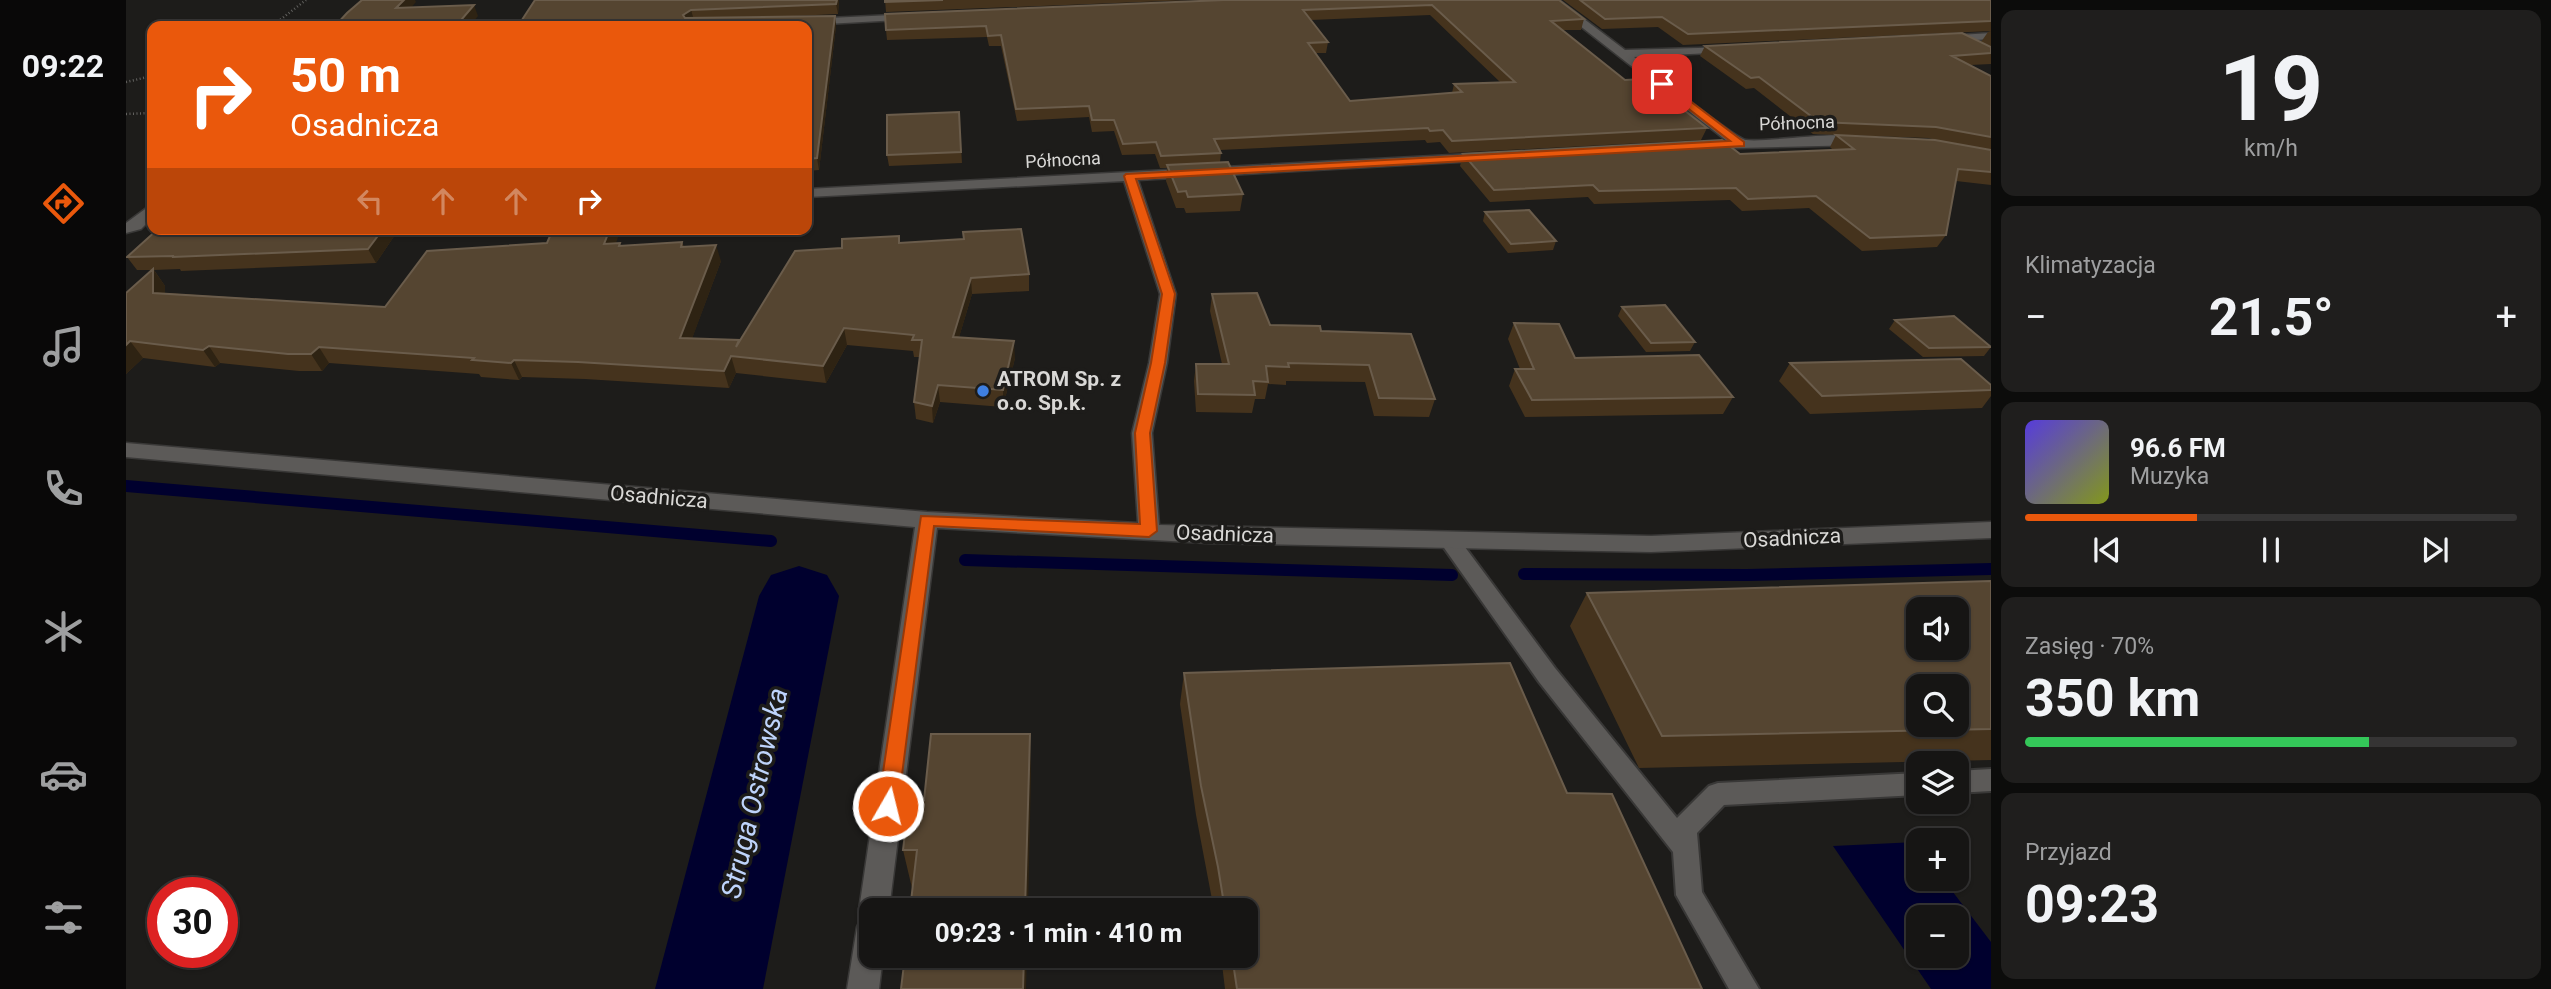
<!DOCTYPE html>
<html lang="pl">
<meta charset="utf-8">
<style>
body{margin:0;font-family:Roboto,sans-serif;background:#1f1e1d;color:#f1f3f6;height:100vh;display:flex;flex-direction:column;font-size:26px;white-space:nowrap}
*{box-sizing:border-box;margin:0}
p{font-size:23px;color:#9e9fa0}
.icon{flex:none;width:38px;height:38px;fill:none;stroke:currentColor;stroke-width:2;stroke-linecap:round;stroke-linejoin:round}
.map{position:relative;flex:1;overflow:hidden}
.panel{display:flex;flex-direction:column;gap:10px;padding:10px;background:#0c0c0b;width:560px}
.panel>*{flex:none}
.guide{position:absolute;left:21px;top:21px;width:665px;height:214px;border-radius:14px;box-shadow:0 2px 5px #0004,0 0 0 2px #353434;background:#ea580c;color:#fff;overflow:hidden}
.buttons{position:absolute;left:1780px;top:597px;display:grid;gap:14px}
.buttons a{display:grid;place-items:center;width:63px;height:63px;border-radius:14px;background:#161514;box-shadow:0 2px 5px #0004,0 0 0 2px #353434;font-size:35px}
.speed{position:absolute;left:21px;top:877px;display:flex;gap:14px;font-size:35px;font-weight:700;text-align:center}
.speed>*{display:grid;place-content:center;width:91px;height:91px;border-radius:50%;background:#161514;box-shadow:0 2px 5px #0004,0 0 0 2px #353434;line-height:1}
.speed .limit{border:10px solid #d22;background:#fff;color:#111}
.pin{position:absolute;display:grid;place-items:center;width:60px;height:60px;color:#fff;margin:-30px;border-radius:14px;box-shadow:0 4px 10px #0006}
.me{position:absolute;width:77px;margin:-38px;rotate:8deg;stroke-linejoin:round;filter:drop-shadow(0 0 5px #0008)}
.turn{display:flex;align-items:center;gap:24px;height:147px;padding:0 28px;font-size:32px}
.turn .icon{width:91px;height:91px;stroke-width:2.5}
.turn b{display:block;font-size:49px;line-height:60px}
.lanes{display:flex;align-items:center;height:66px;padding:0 28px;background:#0003;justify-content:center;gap:35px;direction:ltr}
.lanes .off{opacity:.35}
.big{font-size:52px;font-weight:700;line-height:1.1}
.panel .widget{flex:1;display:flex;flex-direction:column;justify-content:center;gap:10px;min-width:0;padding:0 24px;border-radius:14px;background:#1f1e1d}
.panel .dial{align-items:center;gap:0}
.dial b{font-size:91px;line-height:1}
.song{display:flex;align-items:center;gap:21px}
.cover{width:84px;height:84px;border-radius:10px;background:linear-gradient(135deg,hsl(250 70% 55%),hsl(70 70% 35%))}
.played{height:7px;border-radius:4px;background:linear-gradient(90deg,#ea580c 35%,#353434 35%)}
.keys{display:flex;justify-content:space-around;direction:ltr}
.heat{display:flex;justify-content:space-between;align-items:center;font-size:38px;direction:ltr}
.charge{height:10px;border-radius:5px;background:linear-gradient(90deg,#34c759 70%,#353434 0)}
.trip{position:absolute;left:733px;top:898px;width:399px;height:70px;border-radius:14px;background:#161514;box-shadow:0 2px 5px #0004,0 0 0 2px #353434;font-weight:700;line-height:70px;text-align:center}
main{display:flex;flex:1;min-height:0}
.menu{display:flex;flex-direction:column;width:126px;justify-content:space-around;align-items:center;background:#090808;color:#9e9fa0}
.menu .icon{width:49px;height:49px}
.menu .on{color:#ea580c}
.menu b{font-size:32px;color:#f1f3f6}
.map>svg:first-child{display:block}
.water{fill:#00002e;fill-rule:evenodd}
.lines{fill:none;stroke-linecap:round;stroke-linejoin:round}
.stream{stroke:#00002e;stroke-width:12}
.river{fill:#00002e;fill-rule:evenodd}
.lane-casing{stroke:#393837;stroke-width:4}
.street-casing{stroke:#393837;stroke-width:3}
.path{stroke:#636260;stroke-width:2.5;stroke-dasharray:1 2.5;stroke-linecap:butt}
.lane{fill:#5c5a58;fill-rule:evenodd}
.street{fill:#5c5a58;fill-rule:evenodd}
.wall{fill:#45331d;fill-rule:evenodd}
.shaded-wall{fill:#2e2313}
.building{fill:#554531;stroke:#6a5c4b;stroke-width:2;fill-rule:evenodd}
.route{fill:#ea580c;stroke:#983908;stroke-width:2}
.shop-dot{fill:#3f7fe0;stroke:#1d1c1a;stroke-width:2.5}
.labels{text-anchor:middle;stroke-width:7;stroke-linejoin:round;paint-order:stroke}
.far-street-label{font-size:18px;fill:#d9d8d6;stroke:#1d1c1a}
.poi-label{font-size:21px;font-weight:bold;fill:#d9d8d6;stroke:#1d1c1a;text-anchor:start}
.street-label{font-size:21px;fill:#d9d8d6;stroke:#1d1c1a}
.near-water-label{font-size:28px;font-style:italic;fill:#bed4fb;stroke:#1d1c1a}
</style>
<main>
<nav class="menu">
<b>09:22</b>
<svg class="icon on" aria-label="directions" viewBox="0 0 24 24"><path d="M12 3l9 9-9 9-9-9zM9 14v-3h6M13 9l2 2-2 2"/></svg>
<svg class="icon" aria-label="music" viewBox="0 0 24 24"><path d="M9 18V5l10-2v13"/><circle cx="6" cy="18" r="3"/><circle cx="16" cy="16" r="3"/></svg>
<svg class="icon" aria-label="phone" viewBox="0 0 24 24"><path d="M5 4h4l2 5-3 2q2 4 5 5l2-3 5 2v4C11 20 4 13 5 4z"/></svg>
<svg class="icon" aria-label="climate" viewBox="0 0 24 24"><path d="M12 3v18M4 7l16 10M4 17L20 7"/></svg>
<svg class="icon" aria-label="car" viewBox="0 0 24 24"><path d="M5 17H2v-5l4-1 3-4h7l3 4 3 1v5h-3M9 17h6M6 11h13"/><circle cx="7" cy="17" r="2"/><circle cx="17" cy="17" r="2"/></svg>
<svg class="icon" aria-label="filters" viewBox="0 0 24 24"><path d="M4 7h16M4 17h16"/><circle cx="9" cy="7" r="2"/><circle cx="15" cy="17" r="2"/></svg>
</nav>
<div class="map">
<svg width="1865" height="989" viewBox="0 0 1865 989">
<rect width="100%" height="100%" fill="#1d1c1a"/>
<!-- water -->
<path class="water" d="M 1790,842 L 1792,878 L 1817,879 L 1865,942 L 1865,989 L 1805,989 L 1707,846 ZM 1830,917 L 1830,956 L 1792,956 L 1792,917 Z"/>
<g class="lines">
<!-- stream -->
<path class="stream" d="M 0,486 L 645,541
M 839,560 L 1326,575
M 1398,574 L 1621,575 L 1865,569"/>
<!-- river -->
<path class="river" d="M 673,566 L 701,575 L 713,596 L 637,989 L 529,989 L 633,596 L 645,575 Z"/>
<defs>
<path id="lane" d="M 1323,533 L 1330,535 L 1429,668 L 1551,818 L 1583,786 L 1592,783 L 1792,773 L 1792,795 L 1598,805 L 1571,833 L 1576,892 L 1633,989 L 1603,989 L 1550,895 L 1547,852 L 1413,682 L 1316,545 L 1313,540 L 1316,535 Z
M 1865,769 L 1865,791 L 1830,793 L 1830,771 Z"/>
<path id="street" d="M 1421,0 L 1433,0 L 1499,50 L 1607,47 L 1609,49 L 1603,52 L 1508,57 C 1523,69 1610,139 1620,140 C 1645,143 1726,127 1742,141 L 1735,145 L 1570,149 L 1570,143 L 1601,141 Z
M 787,14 L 792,17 L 791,19 L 682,25 L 676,22 L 682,19 Z
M 1865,33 L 1865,39 L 1817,42 L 1811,39 L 1817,36 Z
M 1364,153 L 1371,157 L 1369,160 L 1012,180 L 1050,294 L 1041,363 L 1026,433 L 1033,525 L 1525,536 L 1865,522 L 1865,538 L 1525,552 L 1081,543 L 811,528 L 763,910 L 746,910 L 746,956 L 757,956 L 753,989 L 721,989 L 731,927 L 736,916 L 733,910 L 789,527 L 0,457 L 0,443 L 801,512 L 1012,523 L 1006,433 L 1023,363 L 1034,294 L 998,181 L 681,197 L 681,189 Z
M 26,204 L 26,218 L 15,229 L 0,233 L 0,223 Z"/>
</defs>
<!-- lane casing -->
<use href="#lane" class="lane-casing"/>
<!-- street casing -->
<use href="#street" class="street-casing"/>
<!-- path -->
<path class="path" d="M 146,26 L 180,0
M 0,82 L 26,76
M 0,114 L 26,113"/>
<!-- lane -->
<use href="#lane" class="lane"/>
<!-- street -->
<use href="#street" class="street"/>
</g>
<!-- wall -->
<path class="wall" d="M 409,0 L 713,0 L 712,14 L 668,16 L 709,16 L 710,26 L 693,170 L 681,171 L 681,26 L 392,26 Z
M 759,0 L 1065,0 L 760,12 Z
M 1098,0 L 1433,0 L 1458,19 L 1455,30 L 1437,30 L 1499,80 L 1581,128 L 1575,140 L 1323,153 L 1314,142 L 1301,143 L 1299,140 L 1094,150 L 1095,153 L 1094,162 L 1117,194 L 1114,211 L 1060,213 L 1058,208 L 1050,208 L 1040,181 L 1041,168 L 1034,168 L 1029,154 L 996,155 L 988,131 L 966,132 L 963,117 L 891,121 L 875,46 L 863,46 L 861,37 L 761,40 L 760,30 ZM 1304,15 L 1374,82 L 1328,84 L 1326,93 L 1224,101 L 1190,53 L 1200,53 L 1202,42 L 1185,20 Z
M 1437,0 L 1865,0 L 1865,64 L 1844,65 L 1865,76 L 1865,185 L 1830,181 L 1820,235 L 1811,247 L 1736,251 L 1683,208 L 1616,211 L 1604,200 L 1468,204 L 1462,197 L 1364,202 L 1334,166 L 1337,154 L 1614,154 L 1707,150 L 1704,147 L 1710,135 L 1819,142 L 1802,138 L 1687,134 L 1628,88 L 1620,89 L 1574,56 L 1579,46 L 1855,42 L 1862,32 L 1865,31 L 1557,45 L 1532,27 L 1476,29 Z
M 833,112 L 836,163 L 763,166 L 761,155 Z
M 1359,212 L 1430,241 L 1427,250 L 1382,253 L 1357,221 Z
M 32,229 L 273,229 L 250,263 L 55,271 L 54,269 L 28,270 L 39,286 L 39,293 L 259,307 L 490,243 L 495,246 L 556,242 L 558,247 L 595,261 L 566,338 L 613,341 L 716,248 L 773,236 L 774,243 L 903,274 L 903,291 L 846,294 L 833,337 L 889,358 L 877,407 L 814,402 L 807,423 L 790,419 L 788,402 L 794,357 L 788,357 L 787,351 L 721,345 L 700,383 L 610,373 L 603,388 L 459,379 L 396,377 L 393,380 L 355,377 L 353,374 L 203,363 L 196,371 L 173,371 L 94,363 L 89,367 L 17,358 L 0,374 L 0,293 L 27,270 L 11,270 L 1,257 Z
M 1086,294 L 1144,325 L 1195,331 L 1309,399 L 1303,417 L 1248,416 L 1239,382 L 1160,381 L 1160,385 L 1142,384 L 1139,399 L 1129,399 L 1126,413 L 1070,412 L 1068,381 L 1070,364 L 1096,364 L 1084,311 Z
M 1496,307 L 1569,342 L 1564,351 L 1520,352 L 1492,316 Z
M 1769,320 L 1865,347 L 1858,356 L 1797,357 L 1763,329 Z
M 1388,323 L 1449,358 L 1607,397 L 1597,414 L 1399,417 L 1383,386 L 1389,369 L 1394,369 L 1382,339 Z
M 1664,363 L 1865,385 L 1865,396 L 1856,408 L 1684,414 L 1653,381 Z
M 1865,581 L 1865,760 L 1513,768 L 1444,626 L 1461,593 Z
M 1058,673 L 1441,793 L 1576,989 L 1099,989 L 1095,956 L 1120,956 L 1120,910 L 1088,910 L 1070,815 L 1054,704 Z
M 905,775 L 787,888 L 786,888 L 777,850 L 798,800 Z"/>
<!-- shaded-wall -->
<path class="shaded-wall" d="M 278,0 L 289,0 L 290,2 L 275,19 L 270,8 Z
M 711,0 L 713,0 L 712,14 L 710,4 Z
M 348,5 L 352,16 L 344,26 L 330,26 Z
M 565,10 L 568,20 L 559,25 L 557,15 Z
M 709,16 L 710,26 L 693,170 L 691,158 Z
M 257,229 L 273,229 L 250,263 L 242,249 Z
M 484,229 L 495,229 L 484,260 L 478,244 Z
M 590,245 L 595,261 L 560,355 L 554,338 Z
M 27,269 L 39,286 L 39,309 L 27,293 Z
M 845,278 L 846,294 L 828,354 L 827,337 Z
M 718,328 L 721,345 L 700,383 L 697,366 Z
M 4,341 L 17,358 L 0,374 L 0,345 Z
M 888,341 L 889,358 L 877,407 L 877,390 Z
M 83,346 L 94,363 L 89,367 L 77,350 Z
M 193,347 L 203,363 L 196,371 L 185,354 Z
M 605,356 L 610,373 L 603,388 L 598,371 Z
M 388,360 L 396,377 L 393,380 L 385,363 Z
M 812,385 L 814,402 L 807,423 L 806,406 Z
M 904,734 L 905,775 L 902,910 L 899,910 Z
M 898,956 L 901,956 L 900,989 L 897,989 Z"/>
<!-- building -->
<path class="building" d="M 236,0 L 278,0 L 270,8 L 348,5 L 330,26 L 209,26 L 221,13 Z
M 409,0 L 711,0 L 710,4 L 565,10 L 557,15 L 559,18 L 709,16 L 691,158 L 681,159 L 681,26 L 392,26 Z
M 759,0 L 817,0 L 759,2 Z
M 1098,0 L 1433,0 L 1458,19 L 1425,21 L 1499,80 L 1518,79 L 1581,128 L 1326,141 L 1317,130 L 1304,131 L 1302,128 L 1088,139 L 1095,153 L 1035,156 L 1030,142 L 997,144 L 988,120 L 966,120 L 963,106 L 890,109 L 875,35 L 862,36 L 860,26 L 760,30 L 759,14 ZM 1306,5 L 1389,82 L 1328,84 L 1336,92 L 1224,101 L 1182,43 L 1202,42 L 1177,10 Z
M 1454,0 L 1865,0 L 1865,21 L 1562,34 L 1536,17 L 1479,19 Z
M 1836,33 L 1865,47 L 1865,53 L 1826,56 L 1865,76 L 1865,137 L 1810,127 L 1693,122 L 1633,77 L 1625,78 L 1579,46 Z
M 833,112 L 835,152 L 761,155 L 761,115 Z
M 1710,135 L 1809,140 L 1865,150 L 1865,172 L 1832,169 L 1820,235 L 1744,238 L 1690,196 L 1622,199 L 1610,188 L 1473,191 L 1467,185 L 1368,190 L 1337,154 L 1596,140 L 1614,154 L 1728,149 Z
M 1102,162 L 1117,194 L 1062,197 L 1060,191 L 1052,192 L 1041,165 Z
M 1403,210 L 1430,241 L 1385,244 L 1359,212 Z
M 32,229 L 257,229 L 242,249 L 46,257 L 48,256 L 1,257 Z
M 427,229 L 484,229 L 478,244 L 494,243 L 493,246 L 556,242 L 555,247 L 590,245 L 554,338 L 613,340 L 610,347 L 669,251 L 716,248 L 716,239 L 773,236 L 773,243 L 838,239 L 837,232 L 895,229 L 903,274 L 845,278 L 827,337 L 888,341 L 877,390 L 812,385 L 806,406 L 788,402 L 796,340 L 786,340 L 788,335 L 718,328 L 697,366 L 605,356 L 598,371 L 452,362 L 388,360 L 385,363 L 346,360 L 348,358 L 193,347 L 185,354 L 162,354 L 83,346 L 77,350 L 4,341 L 0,345 L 0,293 L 27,269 L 27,293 L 259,307 L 301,251 L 421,243 Z
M 1131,293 L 1144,325 L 1194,326 L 1195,331 L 1285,334 L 1309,399 L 1253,398 L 1243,365 L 1162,363 L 1163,367 L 1140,366 L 1142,382 L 1127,381 L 1129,395 L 1072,394 L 1070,364 L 1103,364 L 1086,294 Z
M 1539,305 L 1569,342 L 1525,343 L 1496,307 Z
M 1828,316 L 1865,347 L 1803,348 L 1769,320 Z
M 1388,323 L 1433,324 L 1449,358 L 1573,355 L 1607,397 L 1406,400 L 1389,369 L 1408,369 Z
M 1835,359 L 1865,385 L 1865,390 L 1696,396 L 1664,363 Z
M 1865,581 L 1865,729 L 1536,736 L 1461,593 ZM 1792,609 L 1830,609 L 1830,648 L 1792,648 ZM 1792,686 L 1830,686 L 1830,724 L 1792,724 Z
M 1384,663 L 1441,793 L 1486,794 L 1576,989 L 1111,989 L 1106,956 L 1120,956 L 1120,910 L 1099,910 L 1092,867 L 1075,786 L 1058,673 Z
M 805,734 L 904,734 L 899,910 L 784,910 L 791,850 L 777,850 L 783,801 L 798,800 Z
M 779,956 L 898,956 L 897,989 L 775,989 Z"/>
<!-- route -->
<path class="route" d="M 1533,82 L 1539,82 L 1618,142 L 1618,146 L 1010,179 L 1049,294 L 1039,363 L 1024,433 L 1031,531 L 1023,537 L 808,526 L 772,806 L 769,813 L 762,816 L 755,813 L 752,806 L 795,516 L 1014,524 L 1009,433 L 1025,363 L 1036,294 L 998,176 L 1000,174 L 1604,141 L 1533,86 Z"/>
<!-- markers -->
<circle class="shop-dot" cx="857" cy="391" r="7"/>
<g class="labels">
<!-- far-street labels -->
<g class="far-street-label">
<text transform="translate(1671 123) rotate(-2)" y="6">Północna</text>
<text transform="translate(937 160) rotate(-3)" y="6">Północna</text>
</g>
<!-- poi labels -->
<g class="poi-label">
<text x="871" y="386">ATROM Sp. z<tspan x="871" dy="24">o.o. Sp.k.</tspan></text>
</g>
<!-- street labels -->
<g class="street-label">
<text transform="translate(533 497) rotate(5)" y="7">Osadnicza</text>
<text transform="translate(1099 534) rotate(2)" y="7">Osadnicza</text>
<text transform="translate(1666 538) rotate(-3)" y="7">Osadnicza</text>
</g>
<!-- near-water labels -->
<g class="near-water-label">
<text transform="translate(628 793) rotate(-77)" y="10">Struga Ostrowska</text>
</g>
</g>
</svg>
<div class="buttons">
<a><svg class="icon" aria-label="sound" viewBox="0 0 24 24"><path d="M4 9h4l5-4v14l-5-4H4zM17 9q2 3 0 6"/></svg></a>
<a><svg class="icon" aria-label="search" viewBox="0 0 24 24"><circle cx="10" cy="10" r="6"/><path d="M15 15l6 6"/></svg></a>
<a><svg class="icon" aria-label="layers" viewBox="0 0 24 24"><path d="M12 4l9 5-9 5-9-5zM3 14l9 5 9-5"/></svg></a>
<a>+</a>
<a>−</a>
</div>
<div class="speed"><div class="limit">30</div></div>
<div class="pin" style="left:1536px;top:84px;background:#d93025"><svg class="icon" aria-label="arrive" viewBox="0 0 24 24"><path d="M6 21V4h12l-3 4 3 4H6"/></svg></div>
<svg class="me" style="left:762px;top:806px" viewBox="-20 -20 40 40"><circle r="17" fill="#ea580c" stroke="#fff" stroke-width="3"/><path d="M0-11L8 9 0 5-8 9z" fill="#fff"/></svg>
<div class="trip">09:23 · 1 min · 410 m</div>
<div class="guide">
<div class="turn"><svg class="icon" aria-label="right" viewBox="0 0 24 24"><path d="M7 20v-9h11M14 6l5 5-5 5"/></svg><div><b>50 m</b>Osadnicza</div></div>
<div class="lanes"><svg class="icon off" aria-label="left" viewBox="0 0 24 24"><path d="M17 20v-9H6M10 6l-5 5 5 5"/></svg><svg class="icon off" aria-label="ahead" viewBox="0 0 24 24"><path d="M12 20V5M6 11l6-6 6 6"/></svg><svg class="icon off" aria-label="ahead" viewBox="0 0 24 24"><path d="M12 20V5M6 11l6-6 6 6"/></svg><svg class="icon" aria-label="right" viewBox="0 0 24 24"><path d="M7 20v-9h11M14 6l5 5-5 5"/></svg></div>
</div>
</div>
<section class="panel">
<div class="widget dial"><b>19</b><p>km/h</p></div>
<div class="widget"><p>Klimatyzacja</p>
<div class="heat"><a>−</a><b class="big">21.5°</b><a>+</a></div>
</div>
<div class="widget">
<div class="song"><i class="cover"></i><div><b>96.6 FM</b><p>Muzyka</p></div></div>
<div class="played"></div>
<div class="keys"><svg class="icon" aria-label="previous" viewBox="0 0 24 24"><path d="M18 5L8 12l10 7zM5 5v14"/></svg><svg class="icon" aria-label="pause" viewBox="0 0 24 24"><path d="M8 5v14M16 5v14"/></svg><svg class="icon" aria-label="next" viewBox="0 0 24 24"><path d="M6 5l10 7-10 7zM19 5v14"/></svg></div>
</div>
<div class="widget"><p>Zasięg · 70%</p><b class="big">350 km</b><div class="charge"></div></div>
<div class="widget"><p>Przyjazd</p><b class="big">09:23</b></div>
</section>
</main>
